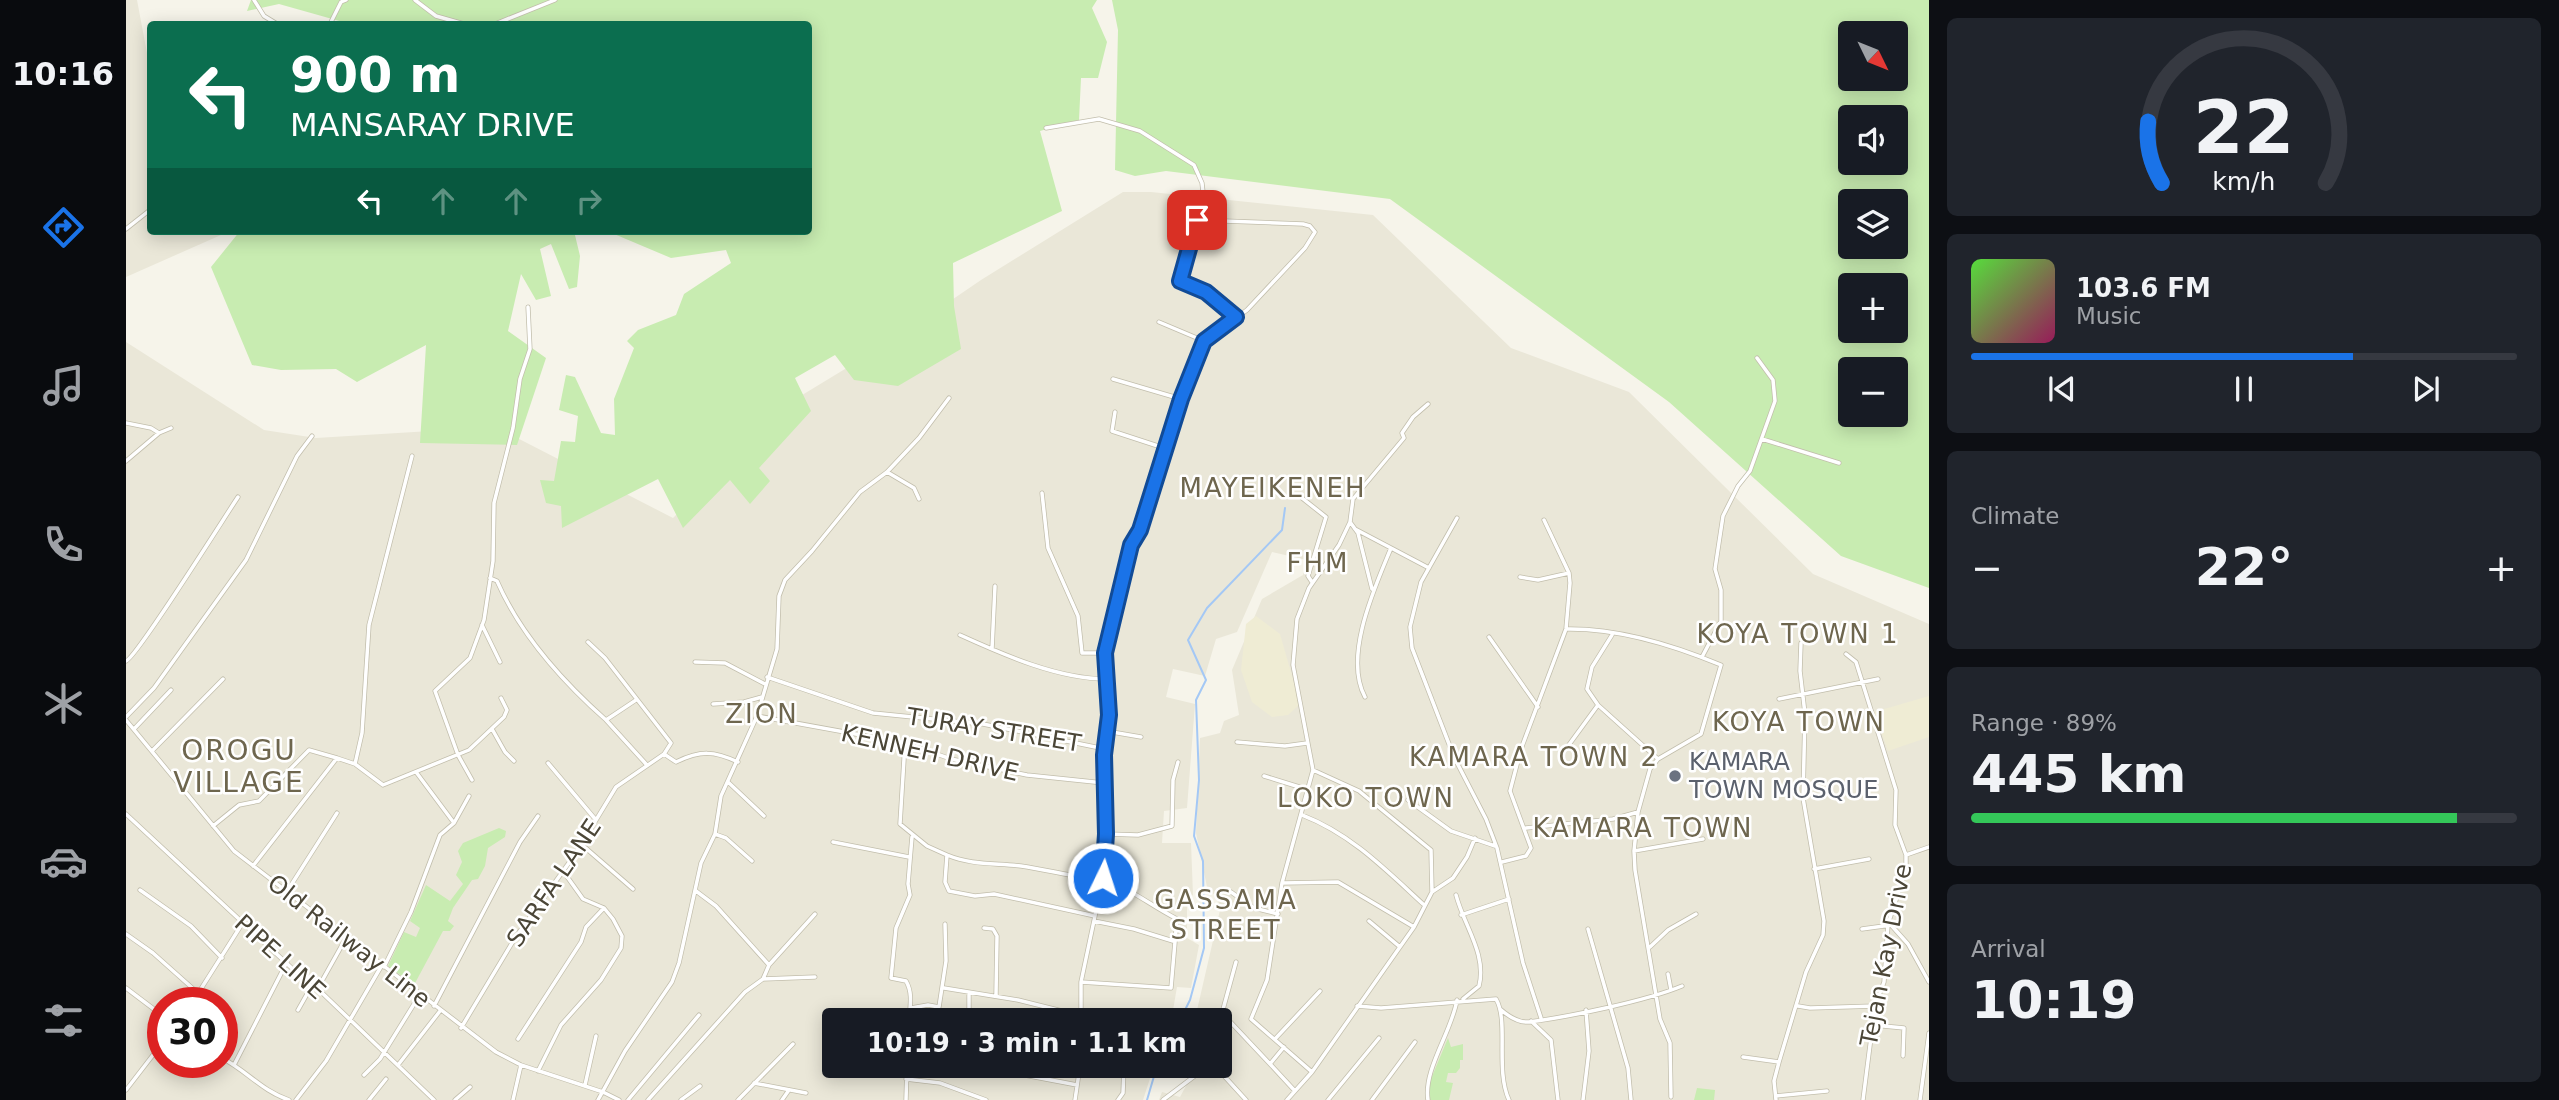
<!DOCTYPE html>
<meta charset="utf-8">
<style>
body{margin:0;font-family:"DejaVu Sans",sans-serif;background:#20242c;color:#f1f3f6;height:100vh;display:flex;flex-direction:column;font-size:26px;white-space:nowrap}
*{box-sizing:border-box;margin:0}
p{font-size:23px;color:#9ea1a6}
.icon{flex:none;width:38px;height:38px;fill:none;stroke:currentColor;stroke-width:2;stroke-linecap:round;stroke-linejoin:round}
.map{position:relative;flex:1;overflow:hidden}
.panel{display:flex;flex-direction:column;gap:18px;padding:18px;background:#0d0f14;width:630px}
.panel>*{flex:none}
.hud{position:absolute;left:21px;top:21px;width:665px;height:214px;border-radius:7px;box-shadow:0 4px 18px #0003;background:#0b6e4f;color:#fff;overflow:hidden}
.needle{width:46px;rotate:133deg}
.buttons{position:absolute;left:1712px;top:21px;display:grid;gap:14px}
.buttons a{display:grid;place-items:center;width:70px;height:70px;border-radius:7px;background:#171b24;box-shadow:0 4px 18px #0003;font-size:35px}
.speed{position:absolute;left:21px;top:987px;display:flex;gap:14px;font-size:35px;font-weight:700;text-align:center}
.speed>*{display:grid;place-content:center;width:91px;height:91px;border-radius:50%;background:#171b24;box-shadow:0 4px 18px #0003;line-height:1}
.speed .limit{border:10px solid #d22;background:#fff;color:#111}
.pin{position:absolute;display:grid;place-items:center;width:60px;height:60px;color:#fff;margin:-30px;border-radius:14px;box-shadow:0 4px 10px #0006}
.me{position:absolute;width:77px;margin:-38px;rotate:4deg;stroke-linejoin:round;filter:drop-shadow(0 0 5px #0008)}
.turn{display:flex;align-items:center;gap:24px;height:147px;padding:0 28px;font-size:32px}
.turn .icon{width:91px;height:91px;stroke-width:2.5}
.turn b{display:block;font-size:49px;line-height:60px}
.lanes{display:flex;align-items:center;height:66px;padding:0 28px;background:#0003;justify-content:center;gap:35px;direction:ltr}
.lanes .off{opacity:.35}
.big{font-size:52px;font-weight:600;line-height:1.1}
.panel .tile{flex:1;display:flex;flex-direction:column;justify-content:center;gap:10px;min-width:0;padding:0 24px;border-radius:10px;background:#20242c}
.panel .dial{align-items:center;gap:0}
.dial svg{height:182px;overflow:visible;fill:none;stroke:#363941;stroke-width:7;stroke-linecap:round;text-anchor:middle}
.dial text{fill:#f1f3f6;stroke:none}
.song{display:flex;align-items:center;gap:21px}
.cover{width:84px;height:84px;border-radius:10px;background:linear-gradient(135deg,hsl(110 70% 55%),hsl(330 70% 35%))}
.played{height:7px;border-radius:4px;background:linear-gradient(90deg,#1a73e8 70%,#363941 70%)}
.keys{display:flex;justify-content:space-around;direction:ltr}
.heat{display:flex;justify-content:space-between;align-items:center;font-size:38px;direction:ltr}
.charge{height:10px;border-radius:5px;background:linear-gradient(90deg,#34c759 89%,#363941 0)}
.trip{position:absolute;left:696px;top:1008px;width:410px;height:70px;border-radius:7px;background:#171b24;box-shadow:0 4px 18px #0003;font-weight:600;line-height:70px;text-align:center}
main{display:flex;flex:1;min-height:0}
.tab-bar{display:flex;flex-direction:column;width:126px;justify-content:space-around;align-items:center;background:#090b0e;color:#9ea1a6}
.tab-bar .icon{width:49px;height:49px}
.tab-bar .current{color:#1a73e8}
.tab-bar b{font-size:32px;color:#f1f3f6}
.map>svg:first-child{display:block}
.residential{fill:#eae7d8;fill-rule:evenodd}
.education{fill:#efecd4}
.green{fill:#c8ecb1;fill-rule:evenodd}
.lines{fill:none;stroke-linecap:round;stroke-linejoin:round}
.stream{stroke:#a4c8f5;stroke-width:2}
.street-casing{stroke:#c2beac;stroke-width:5}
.street{stroke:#fff;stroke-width:3.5}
.route-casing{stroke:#114b97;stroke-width:18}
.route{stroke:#1a73e8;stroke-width:12}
.worship-dot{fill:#6b7280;stroke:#fff;stroke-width:2.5}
.labels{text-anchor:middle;stroke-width:5;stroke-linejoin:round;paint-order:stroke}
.street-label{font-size:24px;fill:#4b4637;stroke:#fff}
.worship-label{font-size:24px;fill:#5b616d;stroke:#fff;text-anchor:start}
.neighbourhood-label{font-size:26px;letter-spacing:2px;fill:#6e664e;stroke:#fff}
.quarter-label{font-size:28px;letter-spacing:2px;fill:#6e664e;stroke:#fff}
</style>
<main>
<nav class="tab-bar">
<b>10:16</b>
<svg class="icon current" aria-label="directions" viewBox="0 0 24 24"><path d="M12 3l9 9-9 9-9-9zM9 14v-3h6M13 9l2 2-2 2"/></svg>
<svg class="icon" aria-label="music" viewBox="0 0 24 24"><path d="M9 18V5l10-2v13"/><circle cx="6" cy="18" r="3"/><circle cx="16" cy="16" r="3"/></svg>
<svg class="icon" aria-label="phone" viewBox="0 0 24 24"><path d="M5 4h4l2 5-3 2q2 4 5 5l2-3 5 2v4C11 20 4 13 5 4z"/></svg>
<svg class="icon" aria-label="climate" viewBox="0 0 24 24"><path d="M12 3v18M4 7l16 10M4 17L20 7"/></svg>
<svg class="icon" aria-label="car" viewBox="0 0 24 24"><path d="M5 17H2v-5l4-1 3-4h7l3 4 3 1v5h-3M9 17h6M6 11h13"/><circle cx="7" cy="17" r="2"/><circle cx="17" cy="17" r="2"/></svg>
<svg class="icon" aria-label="filters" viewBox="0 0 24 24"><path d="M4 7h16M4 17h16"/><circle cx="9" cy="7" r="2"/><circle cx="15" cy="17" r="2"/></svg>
</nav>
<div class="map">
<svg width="1803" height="1100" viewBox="0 0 1803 1100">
<rect width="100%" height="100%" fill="#f6f4ea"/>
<!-- residential -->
<path class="residential" d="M 0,0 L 11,0 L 24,69 L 24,231 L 104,231 L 0,277 Z
M 997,192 L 1025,192 L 1247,215 L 1385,348 L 1503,392 L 1687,574 L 1803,624 L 1803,1100 L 1033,1100 L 1036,1092 L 1054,1097 L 1068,1071 L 1063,1066 L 1094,1066 L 1094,1020 L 1054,1020 L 1057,1016 L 1069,1019 L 1094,910 L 1091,895 L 1082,892 L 1070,833 L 1074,738 L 1094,733 L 1098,721 L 1113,715 L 1106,670 L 1136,599 L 1177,575 L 1181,560 L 1146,552 L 1111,632 L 1090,639 L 1079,676 L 1047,669 L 1040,697 L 1069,704 L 1061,808 L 1038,811 L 1036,843 L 1065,843 L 1067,895 L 1061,899 L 1061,938 L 1073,945 L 1065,988 L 1051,987 L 1046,1016 L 1038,1017 L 1037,1020 L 709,1020 L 709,1066 L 1028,1066 L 1017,1100 L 0,1100 L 0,342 L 138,430 L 190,438 L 370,427 L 547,518 L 663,403 L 770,338 L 855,280 ZM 37,1003 L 96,1003 L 96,1062 L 37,1062 Z"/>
<!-- education -->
<path class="education" d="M 1130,616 L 1154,634 L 1174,704 L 1162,715 L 1146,717 L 1126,702 L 1115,670 L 1120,624 Z
M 1803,696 L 1803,737 L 1762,751 L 1748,712 Z"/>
<!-- green -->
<path class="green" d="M 125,0 L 971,0 L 966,8 L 981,42 L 972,78 L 955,78 L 953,120 L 914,131 L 936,211 L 827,263 L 828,306 L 835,349 L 772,386 L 728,380 L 709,355 L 669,378 L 685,411 L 633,468 L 644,481 L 624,504 L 604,480 L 557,528 L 532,479 L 436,528 L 435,506 L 420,503 L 414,480 L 428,481 L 435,441 L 449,442 L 452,416 L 433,410 L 440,375 L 449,377 L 475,433 L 489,435 L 488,399 L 508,348 L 501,341 L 512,330 L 550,315 L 558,294 L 605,263 L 600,250 L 545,258 L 481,231 L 682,231 L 682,24 L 224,24 L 153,4 L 121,11 Z
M 986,0 L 1803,0 L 1803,588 L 1715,556 L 1543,402 L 1264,199 L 1040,171 L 1009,176 L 989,170 L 992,30 ZM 1724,33 L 1769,33 L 1769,79 L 1724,79 ZM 1724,117 L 1769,117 L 1769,163 L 1724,163 ZM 1724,201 L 1769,201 L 1769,247 L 1724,247 ZM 1724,285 L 1769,285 L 1769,331 L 1724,331 ZM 1724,369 L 1769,369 L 1769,415 L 1724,415 Z
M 114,231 L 448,231 L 454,256 L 451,287 L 443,289 L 425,244 L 414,249 L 425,296 L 410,300 L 395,274 L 382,331 L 420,358 L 391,445 L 294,443 L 300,345 L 231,382 L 210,369 L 155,370 L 126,365 L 85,267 Z
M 373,828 L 380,831 L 379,837 L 362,848 L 359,866 L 352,879 L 346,880 L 327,908 L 322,921 L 328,926 L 324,931 L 317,931 L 288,985 L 262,966 L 278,932 L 290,937 L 294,928 L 284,921 L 300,885 L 324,901 L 337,884 L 330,875 L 336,862 L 332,851 L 337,843 Z
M 1322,1038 L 1325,1047 L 1337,1044 L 1337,1060 L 1334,1060 L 1334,1068 L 1330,1073 L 1322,1073 L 1320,1082 L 1327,1083 L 1323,1100 L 1304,1100 L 1302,1086 Z
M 1571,1088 L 1589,1090 L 1588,1100 L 1568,1100 Z"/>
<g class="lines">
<!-- stream -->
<path class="stream" d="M 1054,1020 L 1064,1000 L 1078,948 L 1077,861 L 1068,836 L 1073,780 L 1070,700 L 1080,680 L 1062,640 L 1081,608 L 1156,530 L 1159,508
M 1021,1100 L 1031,1066"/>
<defs>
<path id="street" d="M 128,0 L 138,16 L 151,24
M 289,0 L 310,16 L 338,24
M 204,24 L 215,2 L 220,0
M 369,24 L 429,0
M 920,128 L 973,119 L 1014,131 L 1068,165 L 1076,183 L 1078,201 L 1054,281 L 1080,292 L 1110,317
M 0,229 L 24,210
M 1033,322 L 1078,341
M 987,379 L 1055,399
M 989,412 L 986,431 L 1038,448
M 0,423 L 25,428 L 33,433 L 45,428
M 1636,439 L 1713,463
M 0,461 L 33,433
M 761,472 L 788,488 L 793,499
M 916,493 L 922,548 L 952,616 L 956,653 L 979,653
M 1176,498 L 1200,517 L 1182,576 L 1186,582
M 1331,518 L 1295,582 L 1284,627 L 1286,648 L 1328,757 L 1360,819 L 1371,848 L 1397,963 L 1415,1018
M 1224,522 L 1232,533 L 1246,589
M 1229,529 L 1303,568
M 1394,577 L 1412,580 L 1443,573
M 364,578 L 371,581 C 395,636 436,681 480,720 L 510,700
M 356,625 L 374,662
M 1440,629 C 1492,628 1547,645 1595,665 L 1575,734 L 1532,759 L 1524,769 L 1512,812 L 1508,851 L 1509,870 L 1534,1019 L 1544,1043 L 1545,1097
M 834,635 C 878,655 932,679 981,679
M 1486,635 L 1466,667 L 1461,689 L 1472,705 L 1532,759
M 1363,637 L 1412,707
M 866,649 L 869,586
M 1720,654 L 1730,662 L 1770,790 L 1769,825 L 1780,855 L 1780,870 L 1762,924 L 1758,982 L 1749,1006 L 1737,1100
M 1576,657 L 1595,621 L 1595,590 L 1589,569 L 1597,516 L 1612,486 L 1624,471 L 1649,401 L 1647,380 L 1631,358
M 0,661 C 10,658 98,518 112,497
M 569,662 L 599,663 L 639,684
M 641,677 L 747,713 L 857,724 L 979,749
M 1239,697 C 1217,656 1249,587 1265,548
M 1653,699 L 1752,679
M 587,704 L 618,702 L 636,697
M 631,716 L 779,743 L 825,759 L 901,775 L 978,783
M 0,717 L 28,688 L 120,560 L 171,456 L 186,436
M 0,720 L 108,851 L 370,1052 L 395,1065 L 477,1092 L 493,1100
M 480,720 L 520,764
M 8,729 L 45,690
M 366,729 L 379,752 L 388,761
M 980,731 L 1015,737
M 1111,742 L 1159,746 L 1181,743
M 779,743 L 774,824 L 801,846 L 821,855 L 819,882 L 823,891 L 849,896 L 868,894 L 969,916
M 1442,746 L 1472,705
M 26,751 L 97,679
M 538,754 L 550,762 C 575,750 588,751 612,762
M 422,763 L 470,820
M 229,764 L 236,733 L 243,625 L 286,456
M 1187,770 L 1233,791 L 1305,850 L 1306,892
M 290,772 L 328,823
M 1138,776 L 1183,790
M 346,780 L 332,755 L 309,691 L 344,658 L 358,620 L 367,561 L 368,503 L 387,428 L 394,379 L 404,349 L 402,307
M 602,782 L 638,816
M 1282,800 L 1325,831 L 1369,846
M 0,814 L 185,986 L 192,989 L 308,1100
M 1176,815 C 1225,834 1259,869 1297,904
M 87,826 L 113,805 L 133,801 L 183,750 L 211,758
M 1400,828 L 1487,819 L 1512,812
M 589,834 L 600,838 L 626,861
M 980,834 L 1012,835 L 1046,826 L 1047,780 L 1052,762
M 707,842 L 783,857
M 455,844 L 507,889
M 1508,851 L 1577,839
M 821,855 C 845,865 868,863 895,866 C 922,870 949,877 976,880
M 1780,855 L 1803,847
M 1376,862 L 1400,856 L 1405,848 L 1384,791 L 1395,749 L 1440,629 L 1444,583 L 1443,573 L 1418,520
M 127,866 L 211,758 L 229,764 L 257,785 L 343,750 L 378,717 L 381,710 L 375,698
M 1688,869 L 1743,859
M 1156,883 L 1212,882 L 1288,927
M 14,890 L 65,926 L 96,958
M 570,891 L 590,906 L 643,965 L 637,979
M 1105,892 L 1128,908 L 1152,914
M 160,893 L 211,813
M 1330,895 C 1338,926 1361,954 1353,986 L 1337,999
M 1335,915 L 1383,899
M 968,921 L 1008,929 L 1047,941
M 1243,921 L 1274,947
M 858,928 L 867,929 L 871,936 L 870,995
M 1462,929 L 1502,1068 L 1505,1100
M 1736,929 L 1765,925 L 1782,944 L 1803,982
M 0,934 L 27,953 L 73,994
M 1524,947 L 1542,930 L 1570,914
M 1110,962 L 1096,1013 L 1144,1064
M 643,965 L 689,914
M 258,967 L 285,912 L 314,835 L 328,823 L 343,796
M 1542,974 L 1545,990
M 955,982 L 1045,988 L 1051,919 C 1024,905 1005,889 977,878
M 0,988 L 37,1016
M 192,988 L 220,938
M 818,988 L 892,1000 L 936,1011 L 952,1020
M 843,995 L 843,1020
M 66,1003 L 116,924
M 308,1006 L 394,842 L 412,816
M 1231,1006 L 1255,1008 L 1370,999 C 1383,1021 1369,1070 1383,1100
M 1672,1006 L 1684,1008 L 1749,1006
M 785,1008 L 802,1005 L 813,1007 L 820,961 L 819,924
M 1374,1009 C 1382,1016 1392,1023 1403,1022 C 1442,1017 1520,1001 1556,986
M 172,1010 L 185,987
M 783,1020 C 784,1006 787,993 780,981 L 765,978 L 770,928 L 784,895 L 782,884 L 786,837
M 955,1020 L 955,982 L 977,878 L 980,834 L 978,755 L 983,715 L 979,653 L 1005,545 L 1014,530 L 1055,399 L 1078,341 L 1121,310 L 1179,248 L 1189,232 L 1184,226 L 1177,224 L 1071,220
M 1405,1021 L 1425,1040 L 1432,1100
M 1747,1025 L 1778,1028 L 1777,1056
M 335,1028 L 389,938 L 450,853 L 490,787 L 538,754 L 545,743 L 479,658 L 462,642
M 392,1039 L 455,942 L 460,927 L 478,908
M 1149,1039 L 1194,991
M 1158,1047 L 1144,1064 L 1169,1091
M 1617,1057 L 1653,1062
M 96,1058 C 121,1071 136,1091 163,1100
M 108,1065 L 161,962
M 272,1065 L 314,1011
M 1089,1066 L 1120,1100
M 412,1071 L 435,1025 L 475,980 L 495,948 L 496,936 L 487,919 L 478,908 L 457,899 L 437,871
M 1186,1072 L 1125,1019 L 1141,980 L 1156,883 L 1187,770 L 1167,665 L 1171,619 L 1183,588 L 1213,545 L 1224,522 L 1227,499 L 1278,438 L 1276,433 L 1287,417 L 1302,404
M 888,1073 L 951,1085
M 953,1073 L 998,1067 L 997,1093 L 992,1100
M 238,1075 L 254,1059 L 293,996
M 904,1076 L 904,1066
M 780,1079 L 814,1083 L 860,1100
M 628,1083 L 680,1093
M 459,1085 L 470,1036
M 0,1090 L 37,1042
M 1650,1096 L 1701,1091
M 170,1100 L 200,1061 L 256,965
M 243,1100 L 260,1079
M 329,1100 L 344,1087
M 387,1100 L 395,1065
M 472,1100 L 499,1051 L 546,982 L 553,963 L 575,863 L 589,834 L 595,796 L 631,716 L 651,649 L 653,596 L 659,580 L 686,551 L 734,492 L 761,472 L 793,438 L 823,398
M 502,1100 L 573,1015
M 522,1100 L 619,992 L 637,979 L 689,977
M 555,1100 L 574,1086
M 612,1100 L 667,1044
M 656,1100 L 663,1090
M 780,1100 L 781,1066
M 949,1100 L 954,1066
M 1037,1100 L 1070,1075
M 1161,1100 L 1186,1072 L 1288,927 L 1306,892 L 1327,878 L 1341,857 L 1349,838
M 1202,1100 L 1253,1038
M 1246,1100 L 1289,1042
M 1302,1100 C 1297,1070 1326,1031 1331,1000
M 1457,1100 L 1463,1051 L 1460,1010
M 1650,1100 L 1648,1081 L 1653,1062 L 1680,972 L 1697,935 L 1698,921 L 1677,798 L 1679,714 L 1674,671 L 1675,643
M 1794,1100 L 1803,1033"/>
</defs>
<!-- street casing -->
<use href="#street" class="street-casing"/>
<!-- street -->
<use href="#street" class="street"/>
</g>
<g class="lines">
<defs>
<path id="route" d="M 977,878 L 980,834 L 978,755 L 983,715 L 979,653 L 1005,545 L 1014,530 L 1055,399 L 1078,341 L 1110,317 L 1080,292 L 1054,281 L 1071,220"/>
</defs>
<!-- route casing -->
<use href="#route" class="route-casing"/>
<!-- route -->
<use href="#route" class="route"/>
</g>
<!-- markers -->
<circle class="worship-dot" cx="1549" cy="776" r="7"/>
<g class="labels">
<!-- street labels -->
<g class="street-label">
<text transform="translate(868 730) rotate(9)" y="8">TURAY STREET</text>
<text transform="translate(804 753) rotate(13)" y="8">KENNEH DRIVE</text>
<text transform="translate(428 883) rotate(-56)" y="8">SARFA LANE</text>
<text transform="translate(223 941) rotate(38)" y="8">Old Railway Line</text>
<text transform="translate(1760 955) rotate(-79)" y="8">Tejan Kay Drive</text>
<text transform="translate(154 957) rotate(42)" y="8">PIPE LINE</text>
</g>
<!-- worship labels -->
<g class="worship-label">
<text x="1563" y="770">KAMARA<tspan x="1563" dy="28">TOWN MOSQUE</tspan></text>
</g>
<!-- neighbourhood labels -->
<g class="neighbourhood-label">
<text x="1147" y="497">MAYEIKENEH</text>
<text x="1192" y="572">FHM</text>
<text x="1672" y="643">KOYA TOWN 1</text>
<text x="636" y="723">ZION</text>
<text x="1673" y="731">KOYA TOWN</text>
<text x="1408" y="766">KAMARA TOWN 2</text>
<text x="1240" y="807">LOKO TOWN</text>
<text x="1517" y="837">KAMARA TOWN</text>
<text x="1100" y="909">GASSAMA<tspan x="1100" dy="30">STREET</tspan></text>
</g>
<!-- quarter labels -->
<g class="quarter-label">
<text x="113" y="760">OROGU<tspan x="113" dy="32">VILLAGE</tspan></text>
</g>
</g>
</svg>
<div class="buttons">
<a><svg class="needle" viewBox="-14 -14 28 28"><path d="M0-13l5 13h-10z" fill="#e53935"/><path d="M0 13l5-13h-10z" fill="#9ea1a6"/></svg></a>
<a><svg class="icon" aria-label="sound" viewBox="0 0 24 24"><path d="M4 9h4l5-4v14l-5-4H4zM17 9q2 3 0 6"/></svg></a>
<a><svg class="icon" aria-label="layers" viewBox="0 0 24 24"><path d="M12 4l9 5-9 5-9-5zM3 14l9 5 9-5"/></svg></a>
<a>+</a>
<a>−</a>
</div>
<div class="speed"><div class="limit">30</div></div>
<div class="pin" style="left:1071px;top:220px;background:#d93025"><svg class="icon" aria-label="arrive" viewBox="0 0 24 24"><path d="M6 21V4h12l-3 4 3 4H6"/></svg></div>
<svg class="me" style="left:977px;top:878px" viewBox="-20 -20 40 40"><circle r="17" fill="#1a73e8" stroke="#fff" stroke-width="3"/><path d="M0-11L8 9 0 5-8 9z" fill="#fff"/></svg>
<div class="trip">10:19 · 3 min · 1.1 km</div>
<div class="hud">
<div class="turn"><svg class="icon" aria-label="left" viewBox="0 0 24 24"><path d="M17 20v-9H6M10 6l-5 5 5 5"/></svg><div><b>900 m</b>MANSARAY DRIVE</div></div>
<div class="lanes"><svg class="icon" aria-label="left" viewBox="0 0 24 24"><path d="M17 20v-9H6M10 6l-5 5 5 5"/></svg><svg class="icon off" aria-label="ahead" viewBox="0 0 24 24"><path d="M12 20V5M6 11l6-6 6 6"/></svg><svg class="icon off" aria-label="ahead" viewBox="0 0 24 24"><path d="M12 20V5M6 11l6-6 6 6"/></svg><svg class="icon off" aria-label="right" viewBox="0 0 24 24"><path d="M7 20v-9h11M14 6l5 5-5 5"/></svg></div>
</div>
</div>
<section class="panel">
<div class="tile dial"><svg viewBox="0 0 100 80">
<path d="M14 69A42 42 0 1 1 86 69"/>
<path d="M14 69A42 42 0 0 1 8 42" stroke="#1a73e8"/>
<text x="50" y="56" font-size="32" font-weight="700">22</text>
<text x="50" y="72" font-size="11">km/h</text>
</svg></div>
<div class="tile">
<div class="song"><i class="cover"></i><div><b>103.6 FM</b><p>Music</p></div></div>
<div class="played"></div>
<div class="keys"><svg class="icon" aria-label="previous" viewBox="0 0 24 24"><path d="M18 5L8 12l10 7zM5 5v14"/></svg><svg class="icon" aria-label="pause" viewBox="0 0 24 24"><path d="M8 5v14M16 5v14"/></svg><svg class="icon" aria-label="next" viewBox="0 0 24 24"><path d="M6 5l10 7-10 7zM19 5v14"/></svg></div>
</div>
<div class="tile"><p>Climate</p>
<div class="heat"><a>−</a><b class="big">22°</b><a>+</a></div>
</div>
<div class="tile"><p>Range · 89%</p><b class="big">445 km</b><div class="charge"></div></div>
<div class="tile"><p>Arrival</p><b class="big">10:19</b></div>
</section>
</main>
